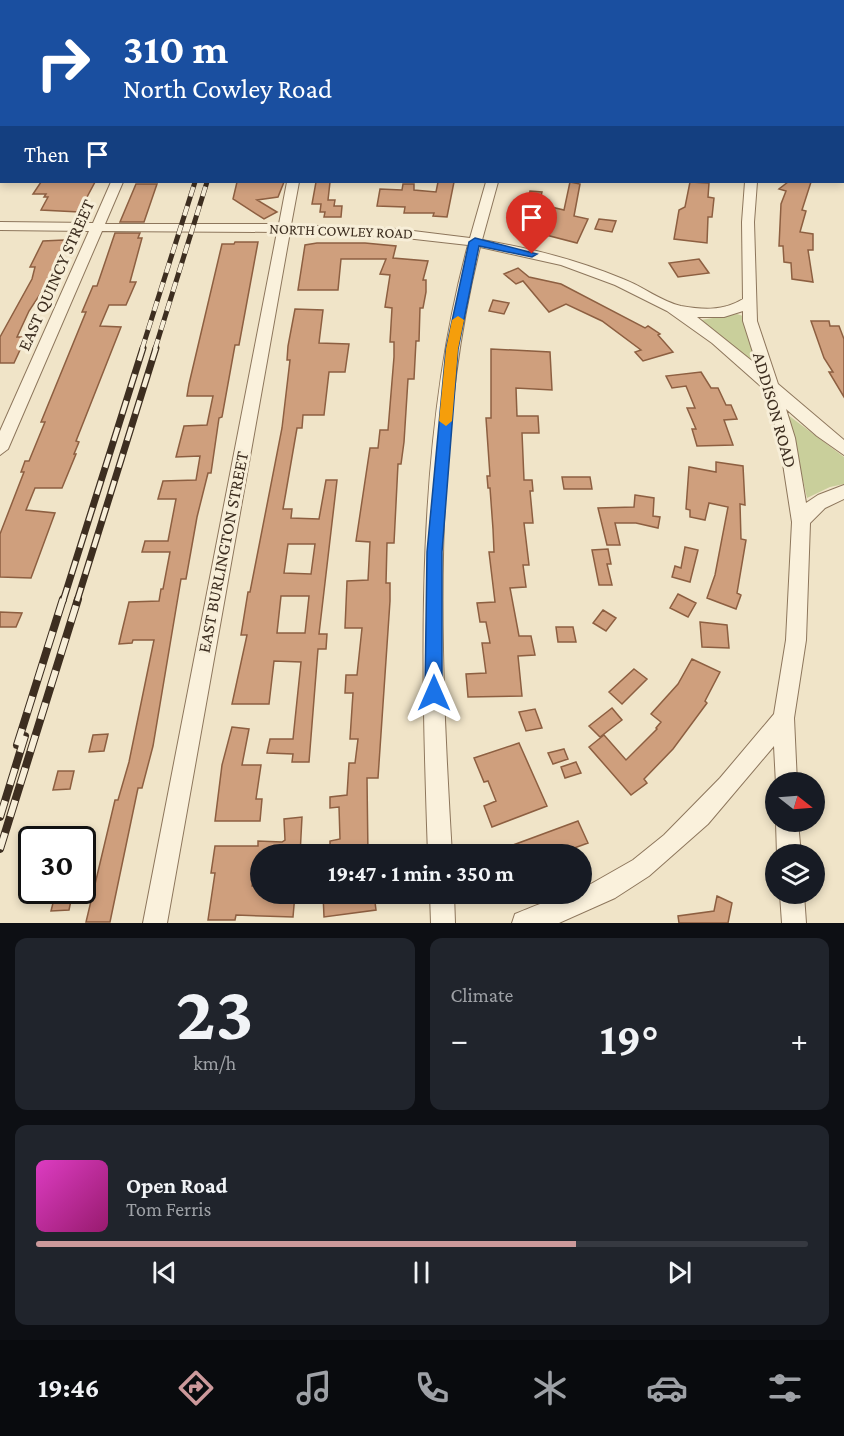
<!DOCTYPE html>
<meta charset="utf-8">
<style>
body{margin:0;font-family:"Crimson Pro",serif;background:#20242c;color:#f1f3f6;height:100vh;display:flex;flex-direction:column;font-size:22px;white-space:nowrap}
*{box-sizing:border-box;margin:0}
p{font-size:20px;color:#9ea1a6}
.icon{flex:none;width:33px;height:33px;fill:none;stroke:currentColor;stroke-width:2;stroke-linecap:round;stroke-linejoin:round}
.map{position:relative;height:923px;overflow:hidden}
.drawer{display:flex;flex-direction:column;gap:15px;padding:15px;background:#0d0f14;flex:1}
.drawer>*{flex:none}
.guide{position:absolute;left:0px;top:0px;width:844px;height:183px;box-shadow:0 3px 9px #0003;background:#1a4fa0;color:#fff;overflow:hidden}
.needle{width:39px;rotate:107deg}
.fabs{position:absolute;left:765px;top:772px;display:grid;gap:12px}
.fabs a{display:grid;place-items:center;width:60px;height:60px;border-radius:50%;background:#171b24;box-shadow:0 3px 9px #0003;font-size:30px}
.speed{position:absolute;left:18px;top:826px;display:flex;gap:12px;font-size:30px;font-weight:700;text-align:center}
.speed>*{display:grid;place-content:center;width:78px;height:78px;border-radius:50%;background:#171b24;box-shadow:0 3px 9px #0003;line-height:1}
.speed .limit{border:3px solid #111;border-radius:9px;background:#fff;color:#111}
.pin{position:absolute;display:grid;place-items:center;width:51px;height:51px;color:#fff;margin:-62px -26px;border-radius:50% 50% 50% 0;rotate:-45deg;box-shadow:0 0 6px #0007}
.pin .icon{rotate:45deg}
.me{position:absolute;width:66px;margin:-33px;rotate:0deg;stroke-linejoin:round;filter:drop-shadow(0 0 4px #0008)}
.turn{display:flex;align-items:center;gap:21px;height:126px;padding:0 24px;font-size:27px}
.turn .icon{width:78px;height:78px;stroke-width:2.5}
.turn b{display:block;font-size:42px;line-height:51px}
.then{display:flex;align-items:center;height:57px;padding:0 24px;background:#0003;gap:12px;font-size:22px}
.big{font-size:45px;font-weight:700;line-height:1.1}
.drawer .tile{flex:1;display:flex;flex-direction:column;justify-content:center;gap:9px;min-width:0;padding:0 21px;border-radius:12px;background:#20242c}
.drawer .dial{align-items:center;gap:0}
.dial b{font-size:78px;line-height:1}
.song{display:flex;align-items:center;gap:18px}
.cover{width:72px;height:72px;border-radius:9px;background:linear-gradient(135deg,hsl(310 70% 55%),hsl(320 70% 35%))}
.played{height:6px;border-radius:3px;background:linear-gradient(90deg,#cc999b 70%,#363941 70%)}
.keys{display:flex;justify-content:space-around;direction:ltr}
.heat{display:flex;justify-content:space-between;align-items:center;font-size:33px;direction:ltr}
.drawer .tiles{flex:1;display:grid;gap:15px;grid-template-columns:1fr 1fr}
.tile:last-child{grid-column:span 2}
.trip{position:absolute;left:250px;top:844px;width:342px;height:60px;border-radius:30px;background:#171b24;box-shadow:0 3px 9px #0003;font-weight:700;line-height:60px;text-align:center}
.tabs{display:flex;height:96px;justify-content:space-around;align-items:center;background:#090b0e;color:#9ea1a6}
.tabs .icon{width:42px;height:42px}
.tabs .current{color:#cc999b}
.tabs b{font-size:27px;color:#f1f3f6}
.map>svg:first-child{display:block}
.green{fill:#c9cf9b}
.building{fill:#cf9f7d;stroke:#8d5f41;stroke-width:1.5;fill-rule:evenodd}
.lines{fill:none;stroke-linecap:round;stroke-linejoin:round}
.minor-casing{stroke:#8d765c;stroke-width:2}
.minor{fill:#faf1dc;fill-rule:evenodd}
.rail-far2-casing{stroke:#3d2e20;stroke-width:5}
.rail-far1-casing{stroke:#3d2e20;stroke-width:7}
.rail-casing{stroke:#3d2e20;stroke-width:8}
.rail-far2{stroke:#f7eed8;stroke-width:4;stroke-dasharray:10;stroke-linecap:butt}
.rail-far1{stroke:#f7eed8;stroke-width:4.5;stroke-dasharray:14;stroke-linecap:butt}
.rail{stroke:#f7eed8;stroke-width:6;stroke-dasharray:17;stroke-linecap:butt}
.route{fill:#1a73e8;stroke:#114b97;stroke-width:1.5}
.slow{fill:#f59e0b}
.labels{text-anchor:middle;stroke-width:6;stroke-linejoin:round;paint-order:stroke}
.far-street-label{font-size:15px;fill:#3d2e20;stroke:#f7eed8}
.street-label{font-size:18px;fill:#3d2e20;stroke:#f7eed8}
</style>
<div class="map">
<svg width="844" height="923" viewBox="0 0 844 923">
<rect width="100%" height="100%" fill="#f0e4c8"/>
<!-- green -->
<path class="green" d="M 737,314 L 743,316 L 758,368 L 701,320 Z
M 788,415 L 844,457 L 844,484 L 830,487 L 807,498 Z"/>
<!-- building -->
<path class="building" d="M 41,182 L 95,182 L 79,212 L 41,210 L 48,197 L 44,197 L 46,194 L 33,194 Z
M 237,182 L 284,182 L 278,197 L 257,200 L 277,212 L 264,219 L 233,199 Z
M 316,182 L 330,182 L 328,200 L 335,200 L 334,206 L 342,206 L 341,217 L 324,217 L 325,212 L 320,212 L 321,204 L 312,204 Z
M 438,182 L 454,182 L 447,217 L 433,216 L 434,213 L 404,213 L 405,207 L 377,206 L 380,189 L 402,190 L 403,184 L 414,184 L 414,190 L 436,192 Z
M 570,182 L 580,184 L 574,216 L 588,219 L 577,243 L 519,228 L 521,225 L 515,223 L 522,213 L 525,213 L 530,191 L 542,192 L 539,204 L 564,210 Z
M 690,182 L 709,183 L 708,197 L 714,198 L 712,217 L 708,217 L 707,243 L 674,239 L 679,210 L 685,207 Z
M 788,182 L 811,182 L 802,210 L 806,211 L 800,232 L 813,234 L 813,250 L 808,250 L 813,282 L 792,279 L 791,263 L 784,262 L 783,246 L 779,246 L 781,204 L 786,191 L 779,189 Z
M 136,184 L 157,184 L 144,222 L 120,222 Z
M 599,219 L 616,221 L 612,232 L 595,229 Z
M 115,233 L 140,233 L 138,238 L 142,238 L 130,282 L 136,282 L 126,305 L 109,305 L 100,326 L 121,327 L 76,441 L 79,442 L 74,454 L 76,454 L 62,488 L 35,488 L 26,510 L 55,513 L 31,578 L 0,577 L 0,534 L 24,472 L 21,472 L 25,461 L 29,461 L 45,422 L 41,422 L 86,312 L 82,312 L 93,286 L 97,286 Z
M 64,240 L 67,241 L 50,279 L 29,311 L 17,337 L 26,337 L 14,363 L 0,363 L 0,337 L 32,279 L 35,267 L 30,267 L 43,241 Z
M 235,242 L 258,242 L 239,345 L 235,345 L 222,417 L 219,418 L 211,473 L 208,473 L 197,517 L 186,579 L 181,579 L 153,746 L 142,788 L 138,788 L 110,922 L 86,922 L 115,800 L 118,800 L 129,762 L 154,640 L 133,640 L 132,643 L 119,644 L 122,631 L 129,602 L 159,601 L 161,589 L 163,589 L 170,552 L 142,552 L 145,541 L 168,541 L 176,499 L 158,499 L 163,481 L 196,480 L 200,456 L 176,457 L 184,426 L 207,425 L 213,396 L 187,396 L 189,384 L 222,244 L 234,244 Z
M 317,243 L 365,243 L 396,246 L 393,258 L 428,261 L 423,280 L 426,280 L 426,292 L 423,308 L 420,308 L 419,341 L 416,341 L 414,379 L 408,379 L 404,442 L 401,464 L 398,464 L 394,543 L 387,543 L 386,583 L 390,583 L 390,601 L 378,778 L 367,778 L 368,855 L 330,853 L 330,841 L 340,839 L 339,807 L 330,808 L 330,797 L 347,795 L 349,763 L 355,763 L 358,739 L 350,739 L 353,693 L 345,693 L 346,675 L 357,675 L 362,628 L 345,628 L 347,581 L 368,580 L 370,542 L 356,541 L 370,448 L 378,448 L 380,430 L 388,430 L 394,357 L 394,342 L 390,342 L 392,308 L 385,307 L 390,275 L 380,274 L 386,259 L 341,259 L 338,290 L 298,290 L 305,245 Z
M 699,259 L 709,273 L 678,277 L 669,263 Z
M 518,268 L 529,277 L 561,284 L 645,328 L 648,326 L 660,334 L 658,335 L 673,352 L 643,361 L 635,352 L 641,350 L 602,321 L 566,304 L 549,312 L 523,281 L 516,284 L 504,274 Z
M 493,300 L 509,303 L 504,314 L 489,311 Z
M 295,309 L 323,310 L 319,343 L 349,344 L 345,372 L 329,372 L 324,415 L 303,415 L 302,428 L 297,428 L 283,509 L 292,509 L 291,518 L 319,519 L 326,480 L 337,480 L 319,634 L 327,634 L 326,649 L 318,649 L 309,762 L 292,762 L 293,754 L 267,753 L 270,739 L 293,739 L 301,662 L 274,661 L 269,704 L 232,704 L 247,635 L 241,635 L 248,592 L 250,592 L 282,428 L 290,360 L 287,360 L 288,346 ZM 288,544 L 315,544 L 311,574 L 284,573 ZM 281,596 L 309,596 L 305,633 L 277,633 Z
M 811,321 L 829,321 L 830,326 L 839,326 L 844,339 L 844,397 L 829,372 L 833,372 L 824,358 Z
M 491,349 L 550,352 L 552,390 L 516,388 L 517,416 L 538,416 L 539,433 L 522,433 L 524,480 L 532,480 L 533,491 L 530,491 L 533,523 L 524,523 L 529,565 L 523,565 L 526,587 L 510,588 L 519,636 L 531,636 L 535,655 L 518,656 L 522,696 L 468,697 L 466,674 L 486,673 L 482,643 L 490,643 L 486,622 L 480,622 L 477,603 L 495,602 L 489,552 L 494,552 L 493,529 L 490,488 L 488,488 L 487,476 L 490,476 L 486,418 L 491,418 Z
M 701,372 L 711,388 L 718,388 L 726,405 L 731,405 L 737,419 L 724,420 L 733,445 L 697,446 L 692,429 L 696,429 L 687,408 L 695,408 L 686,386 L 672,388 L 666,376 Z
M 716,462 L 743,466 L 745,505 L 740,504 L 741,539 L 746,540 L 737,593 L 741,595 L 736,609 L 707,598 L 715,575 L 728,507 L 709,503 L 705,520 L 690,517 L 690,510 L 686,509 L 689,467 L 716,472 Z
M 562,477 L 590,477 L 592,489 L 564,489 Z
M 635,495 L 654,498 L 653,516 L 660,517 L 658,528 L 636,523 L 615,523 L 620,545 L 607,545 L 598,508 L 634,507 Z
M 685,547 L 698,550 L 690,582 L 672,577 L 675,566 L 681,568 Z
M 608,549 L 611,564 L 607,564 L 612,585 L 599,585 L 592,550 Z
M 678,594 L 696,603 L 688,617 L 670,608 Z
M 603,610 L 616,618 L 606,631 L 593,623 Z
M 0,612 L 22,613 L 16,627 L 0,627 Z
M 700,622 L 727,625 L 729,648 L 702,647 Z
M 556,627 L 573,627 L 576,642 L 558,642 Z
M 692,659 L 720,672 L 705,701 L 707,703 L 673,749 L 644,779 L 647,783 L 631,795 L 589,747 L 604,735 L 626,760 L 657,729 L 656,728 L 661,722 L 651,714 L 678,684 Z
M 634,669 L 647,679 L 622,704 L 609,692 Z
M 612,708 L 622,720 L 600,737 L 589,726 Z
M 535,709 L 542,728 L 526,731 L 519,712 Z
M 232,727 L 249,729 L 242,765 L 261,765 L 256,799 L 262,799 L 260,821 L 215,821 L 222,765 Z
M 108,734 L 104,751 L 89,752 L 93,735 Z
M 519,743 L 547,806 L 492,827 L 484,806 L 496,801 L 488,781 L 484,782 L 474,758 Z
M 564,749 L 568,759 L 553,764 L 548,753 Z
M 576,762 L 581,773 L 565,778 L 561,767 Z
M 58,771 L 74,771 L 70,789 L 53,790 Z
M 302,817 L 300,855 L 261,855 L 261,858 L 256,858 L 252,886 L 261,886 L 261,894 L 295,894 L 293,917 L 236,915 L 235,920 L 208,920 L 215,873 L 211,873 L 215,846 L 258,846 L 258,841 L 282,842 L 285,840 L 284,819 Z
M 578,821 L 588,843 L 555,855 L 486,855 Z
M 56,891 L 73,891 L 69,910 L 51,911 Z
M 323,894 L 374,894 L 376,910 L 324,917 Z
M 717,896 L 732,903 L 728,923 L 679,923 L 678,916 L 714,911 Z"/>
<g class="lines">
<defs>
<path id="minor" d="M 87,0 L 98,0 L 86,2 Z
M 191,0 L 199,0 L 199,2 L 191,2 Z
M 326,0 L 334,0 L 334,2 L 326,2 Z
M 523,0 L 532,0 L 533,2 L 524,2 Z
M 554,0 L 562,0 L 553,2 Z
M 736,0 L 746,0 L 747,2 L 737,2 Z
M 0,24 L 2,24 L 2,30 L 0,30 Z
M 843,39 L 844,39 L 844,45 L 843,45 Z
M 844,94 L 844,101 L 843,101 L 843,94 Z
M 0,118 L 2,118 L 0,125 Z
M 843,133 L 844,133 L 844,140 L 843,140 Z
M 843,165 L 844,165 L 844,173 L 843,173 Z
M 111,182 L 123,182 L 105,224 L 279,224 L 287,182 L 299,182 L 291,225 L 397,229 L 470,238 L 486,182 L 498,182 L 482,240 C 530,248 578,260 623,279 C 642,286 662,302 681,306 C 704,310 723,311 743,299 L 742,222 L 745,182 L 757,182 L 754,222 L 757,321 L 778,384 L 844,440 L 844,455 L 817,436 L 786,409 L 795,438 L 806,503 L 818,495 L 844,485 L 844,499 L 825,508 L 810,523 L 806,640 L 794,718 L 797,783 L 776,784 L 774,746 L 708,824 L 649,876 L 615,898 L 559,923 L 512,923 L 515,914 C 535,906 561,894 582,894 L 582,889 L 633,860 L 664,835 L 720,778 L 774,714 L 786,640 L 792,522 L 779,438 L 764,389 L 712,343 L 667,311 L 615,285 L 561,265 L 480,247 C 431,444 440,654 452,855 L 428,855 C 421,652 415,442 468,245 L 397,237 L 290,232 L 167,923 L 143,923 L 277,232 L 102,231 L 8,449 L 0,455 L 0,431 L 89,231 L 0,230 L 0,222 L 93,223 ZM 743,311 L 743,321 L 757,365 L 697,317 L 724,317 Z
M 776,822 L 798,822 L 801,855 L 777,855 Z
M 430,894 L 454,894 L 455,923 L 431,923 Z
M 780,894 L 804,894 L 806,923 L 782,923 Z"/>
</defs>
<!-- minor casing -->
<use href="#minor" class="minor-casing"/>
<!-- minor -->
<use href="#minor" class="minor"/>
<defs>
<path id="rail-far2" d="M 142,349 L 195,182
M 155,349 L 207,182"/>
<path id="rail-far1" d="M 63,601 L 143,348
M 77,601 L 156,348"/>
<path id="rail" d="M 17,745 L 63,599
M 0,817 L 25,736
M 0,849 L 78,599"/>
</defs>
<!-- rail-far2 casing -->
<use href="#rail-far2" class="rail-far2-casing"/>
<!-- rail-far1 casing -->
<use href="#rail-far1" class="rail-far1-casing"/>
<!-- rail casing -->
<use href="#rail" class="rail-casing"/>
<!-- rail-far2 -->
<use href="#rail-far2" class="rail-far2"/>
<!-- rail-far1 -->
<use href="#rail-far1" class="rail-far1"/>
<!-- rail -->
<use href="#rail" class="rail"/>
</g>
<!-- route -->
<path class="route" d="M 475,238 L 537,254 L 532,257 L 479,246 L 458,349 L 442,552 L 442,693 L 440,698 L 434,700 L 428,698 L 425,693 L 427,552 L 446,349 L 469,242 Z"/>
<!-- slow -->
<path class="slow" d="M 458,316 L 464,320 L 458,349 L 452,421 L 446,426 L 439,421 L 446,349 L 452,320 Z"/>
<g class="labels">
<!-- far-street labels -->
<g class="far-street-label">
<text transform="translate(341 231) rotate(2)" y="5">NORTH COWLEY ROAD</text>
</g>
<!-- street labels -->
<g class="street-label">
<text transform="translate(56 275) rotate(-66)" y="6">EAST QUINCY STREET</text>
<text transform="translate(775 410) rotate(74)" y="6">ADDISON ROAD</text>
<text transform="translate(223 552) rotate(-79)" y="6">EAST BURLINGTON STREET</text>
</g>
</g>
</svg>
<div class="fabs">
<a><svg class="needle" viewBox="-14 -14 28 28"><path d="M0-13l5 13h-10z" fill="#e53935"/><path d="M0 13l5-13h-10z" fill="#9ea1a6"/></svg></a>
<a><svg class="icon" aria-label="layers" viewBox="0 0 24 24"><path d="M12 4l9 5-9 5-9-5zM3 14l9 5 9-5"/></svg></a>
</div>
<div class="speed"><div class="limit">30</div></div>
<div class="pin" style="left:532px;top:254px;background:#d93025"><svg class="icon" aria-label="arrive" viewBox="0 0 24 24"><path d="M6 21V4h12l-3 4 3 4H6"/></svg></div>
<svg class="me" style="left:434px;top:693px" viewBox="-20 -20 40 40"><path d="M0-17L14 15 0 8-14 15z" fill="#1a73e8" stroke="#fff" stroke-width="4"/></svg>
<div class="trip">19:47 · 1 min · 350 m</div>
<div class="guide">
<div class="turn"><svg class="icon" aria-label="right" viewBox="0 0 24 24"><path d="M7 20v-9h11M14 6l5 5-5 5"/></svg><div><b>310 m</b>North Cowley Road</div></div>
<div class="then">Then<svg class="icon" aria-label="arrive" viewBox="0 0 24 24"><path d="M6 21V4h12l-3 4 3 4H6"/></svg></div>
</div>
</div>
<section class="drawer">
<div class="tiles">
<div class="tile dial"><b>23</b><p>km/h</p></div>
<div class="tile"><p>Climate</p>
<div class="heat"><a>−</a><b class="big">19°</b><a>+</a></div>
</div>
<div class="tile">
<div class="song"><i class="cover"></i><div><b>Open Road</b><p>Tom Ferris</p></div></div>
<div class="played"></div>
<div class="keys"><svg class="icon" aria-label="previous" viewBox="0 0 24 24"><path d="M18 5L8 12l10 7zM5 5v14"/></svg><svg class="icon" aria-label="pause" viewBox="0 0 24 24"><path d="M8 5v14M16 5v14"/></svg><svg class="icon" aria-label="next" viewBox="0 0 24 24"><path d="M6 5l10 7-10 7zM19 5v14"/></svg></div>
</div>
</div>
</section>
<nav class="tabs">
<b>19:46</b>
<svg class="icon current" aria-label="directions" viewBox="0 0 24 24"><path d="M12 3l9 9-9 9-9-9zM9 14v-3h6M13 9l2 2-2 2"/></svg>
<svg class="icon" aria-label="music" viewBox="0 0 24 24"><path d="M9 18V5l10-2v13"/><circle cx="6" cy="18" r="3"/><circle cx="16" cy="16" r="3"/></svg>
<svg class="icon" aria-label="phone" viewBox="0 0 24 24"><path d="M5 4h4l2 5-3 2q2 4 5 5l2-3 5 2v4C11 20 4 13 5 4z"/></svg>
<svg class="icon" aria-label="climate" viewBox="0 0 24 24"><path d="M12 3v18M4 7l16 10M4 17L20 7"/></svg>
<svg class="icon" aria-label="car" viewBox="0 0 24 24"><path d="M5 17H2v-5l4-1 3-4h7l3 4 3 1v5h-3M9 17h6M6 11h13"/><circle cx="7" cy="17" r="2"/><circle cx="17" cy="17" r="2"/></svg>
<svg class="icon" aria-label="filters" viewBox="0 0 24 24"><path d="M4 7h16M4 17h16"/><circle cx="9" cy="7" r="2"/><circle cx="15" cy="17" r="2"/></svg>
</nav>
